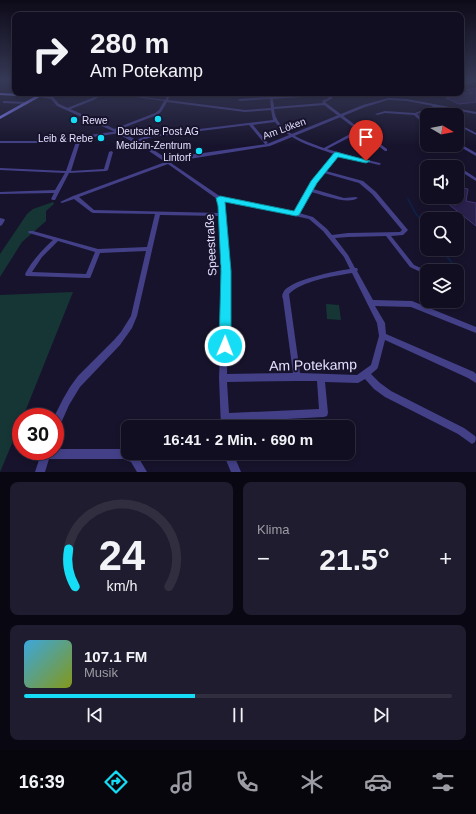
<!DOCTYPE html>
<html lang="de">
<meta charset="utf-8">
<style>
body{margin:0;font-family:Arial,sans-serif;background:#1e1c2e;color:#f1f3f6;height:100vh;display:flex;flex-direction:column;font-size:15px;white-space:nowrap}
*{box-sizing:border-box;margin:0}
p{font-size:13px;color:#9c9ca5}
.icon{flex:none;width:22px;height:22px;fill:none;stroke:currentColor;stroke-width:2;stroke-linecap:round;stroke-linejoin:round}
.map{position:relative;height:472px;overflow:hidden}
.sheet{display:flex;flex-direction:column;gap:10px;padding:10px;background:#090812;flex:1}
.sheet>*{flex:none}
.banner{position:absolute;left:12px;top:12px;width:452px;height:84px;border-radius:8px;box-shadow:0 2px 6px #0003,0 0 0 1px #302e3f;background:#110e21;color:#f1f3f6;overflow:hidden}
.needle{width:26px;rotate:100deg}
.tools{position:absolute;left:420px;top:108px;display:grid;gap:8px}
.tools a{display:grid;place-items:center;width:44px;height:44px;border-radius:8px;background:#110e21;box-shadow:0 2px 6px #0003,0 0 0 1px #302e3f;font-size:20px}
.speed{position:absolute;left:12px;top:408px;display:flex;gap:8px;font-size:20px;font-weight:700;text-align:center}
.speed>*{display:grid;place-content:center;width:52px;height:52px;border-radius:50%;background:#110e21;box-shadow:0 2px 6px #0003,0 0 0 1px #302e3f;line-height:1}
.speed .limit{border:6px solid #d22;background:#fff;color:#111}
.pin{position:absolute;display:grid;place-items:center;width:34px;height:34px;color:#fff;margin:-41px -17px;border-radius:50% 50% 50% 0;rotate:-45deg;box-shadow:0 0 4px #0007}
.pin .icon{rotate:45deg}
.me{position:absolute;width:44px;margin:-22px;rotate:1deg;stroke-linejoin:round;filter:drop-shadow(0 0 3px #0008)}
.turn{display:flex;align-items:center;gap:14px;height:84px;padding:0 12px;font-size:18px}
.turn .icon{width:52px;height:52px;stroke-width:2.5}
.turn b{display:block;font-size:28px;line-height:34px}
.big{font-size:30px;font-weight:600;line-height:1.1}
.sheet .card{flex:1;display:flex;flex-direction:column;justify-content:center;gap:6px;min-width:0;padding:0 14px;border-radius:8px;background:#1e1c2e}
.sheet .dial{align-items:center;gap:0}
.dial svg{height:104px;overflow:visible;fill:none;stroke:#302e3f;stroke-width:7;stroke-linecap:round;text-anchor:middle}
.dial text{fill:#f1f3f6;stroke:none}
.song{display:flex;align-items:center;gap:12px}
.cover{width:48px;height:48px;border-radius:6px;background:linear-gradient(135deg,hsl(200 70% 55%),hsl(70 70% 35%))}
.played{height:4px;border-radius:2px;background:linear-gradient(90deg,#14ddf5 40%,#302e3f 40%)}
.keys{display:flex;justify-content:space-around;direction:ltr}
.heat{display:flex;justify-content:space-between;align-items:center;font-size:22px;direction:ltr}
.sheet .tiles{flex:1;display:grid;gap:10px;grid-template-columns:1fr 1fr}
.card:last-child{grid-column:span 2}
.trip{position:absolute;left:121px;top:420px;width:234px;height:40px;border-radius:8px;background:#110e21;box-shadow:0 2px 6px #0003,0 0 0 1px #302e3f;font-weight:600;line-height:40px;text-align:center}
.dock{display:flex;height:64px;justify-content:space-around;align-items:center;background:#07060d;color:#9c9ca5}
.dock .icon{width:28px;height:28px}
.dock .active{color:#14ddf5}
.dock b{font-size:18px;color:#f1f3f6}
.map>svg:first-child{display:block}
.green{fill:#163635}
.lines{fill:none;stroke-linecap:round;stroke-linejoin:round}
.stream-far2{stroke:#0e234a;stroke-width:1}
.stream-far1{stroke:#0e234a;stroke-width:1.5}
.stream{stroke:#0e234a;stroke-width:2}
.building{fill:#29204c;stroke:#413377}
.minor{fill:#434088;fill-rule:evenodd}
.tertiary{fill:#434088;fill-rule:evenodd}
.secondary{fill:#7e7af9;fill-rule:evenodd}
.route{fill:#14ddf5;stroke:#0d909f}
.poi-dot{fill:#14ddf5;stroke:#17132c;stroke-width:1.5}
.labels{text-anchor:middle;stroke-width:4;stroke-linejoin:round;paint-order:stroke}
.far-poi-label{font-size:10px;fill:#e3dffe;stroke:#17132c;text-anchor:end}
.far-street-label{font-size:10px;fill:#e3dffe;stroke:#17132c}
.street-label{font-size:12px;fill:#e3dffe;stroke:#17132c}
.near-street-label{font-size:14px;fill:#e3dffe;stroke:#17132c}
</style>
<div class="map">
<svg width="476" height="472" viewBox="0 0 476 472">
<rect width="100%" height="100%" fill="#17132c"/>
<!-- green -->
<path class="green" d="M 53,202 L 54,204 L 46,211 L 46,221 L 22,242 L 0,277 L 0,254 L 27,214 L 33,209 Z
M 73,292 L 23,417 L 21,417 L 21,422 L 0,472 L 0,295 Z
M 326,304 L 339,305 L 341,320 L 327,319 Z"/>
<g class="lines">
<!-- stream-far2 -->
<path class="stream-far2" d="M 0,87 L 6,80"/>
<!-- stream-far1 -->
<path class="stream-far1" d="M 408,199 L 416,214 L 427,226
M 440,249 L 446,255"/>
<!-- stream -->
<path class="stream" d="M 445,254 L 456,268 L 453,271"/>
</g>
<!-- building -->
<path class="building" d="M 476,88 L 476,102 L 459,104 L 446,98 L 460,96 L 454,93 L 473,93 L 466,90 Z
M 459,187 L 468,189 L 466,201 L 476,203 L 476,226 L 447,203 L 456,205 Z"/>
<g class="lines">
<!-- minor -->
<path class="minor" d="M 476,80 L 476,82 L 461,85 L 461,83 Z
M 101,93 L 104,93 L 94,100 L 68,110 L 65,109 L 92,98 Z
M 107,93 L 115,93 L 165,100 L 169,93 L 171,93 L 168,100 L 245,110 L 271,108 L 270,99 L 240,101 L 238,100 L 239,99 L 269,97 L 268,93 L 270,93 L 272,97 L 303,95 L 305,96 L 303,97 L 273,99 L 274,107 L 323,103 L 322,101 L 329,98 L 324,93 L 327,93 L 333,98 L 325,102 L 326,103 L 387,149 L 387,151 L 385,151 L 324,105 L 274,109 C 276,132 305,141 324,148 L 350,134 L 352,134 L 352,136 L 327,149 L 355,157 L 380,163 L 381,164 L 379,165 L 338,155 L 326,171 L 363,181 L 376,192 L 408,230 L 403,235 L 391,236 L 414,265 L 428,271 L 427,271 L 427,275 L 410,267 L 386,236 L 348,237 L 335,238 L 348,255 L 355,268 L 357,268 L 358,270 L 357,271 L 373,300 L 412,301 L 476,327 L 476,333 L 411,307 L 375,306 L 385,323 L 386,334 L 474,372 L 476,374 L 476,383 L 468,378 L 385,340 L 378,367 L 377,369 L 371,374 L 380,383 L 391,391 L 464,428 L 475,436 L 476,438 L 475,442 L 472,444 L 458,434 L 385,397 L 374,389 L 365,379 L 358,383 L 325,382 L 328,413 L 327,416 L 324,417 L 229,422 L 229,427 L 221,427 L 219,378 L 223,271 L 220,216 L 160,215 L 137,316 L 132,328 L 120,345 L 80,387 L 69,405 L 58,430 L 55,431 L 54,417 L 63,399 L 70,387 L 78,376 L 114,340 L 121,332 L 131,316 L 146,251 L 100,253 L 91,276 L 90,278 L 88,278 L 28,276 L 26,276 L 25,274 C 32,261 42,250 53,240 L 29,233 L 28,232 L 29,231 L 33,231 L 98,249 L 147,247 L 155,214 L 93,213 L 91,212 L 74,199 L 62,203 L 60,202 L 73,196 L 168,161 L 221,197 L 295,212 L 312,183 L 320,172 L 320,171 L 322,170 L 334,154 C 313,147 289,140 275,122 L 253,125 L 268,143 L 266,144 L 265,144 L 249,125 L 152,137 L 137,142 L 135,142 L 135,140 L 151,135 L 273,120 L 271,110 L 245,112 L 167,102 L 161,112 L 157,115 L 115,131 L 114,131 L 114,129 L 155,113 L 159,110 L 164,101 ZM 168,164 L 217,199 L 220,206 L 220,213 L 94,210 L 79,197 ZM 324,173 L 359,183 L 372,194 L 402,230 L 400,232 L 348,233 L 332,235 L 327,229 L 313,217 L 299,213 L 311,192 C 324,195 347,205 358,198 L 356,197 L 344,198 L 313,189 ZM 222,200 L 309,219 L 323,231 L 344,257 L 350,269 C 336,271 288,280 283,293 C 282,295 282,297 283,299 L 293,373 L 227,374 L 229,271 L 224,206 ZM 58,241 L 95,252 L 86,274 L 32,272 L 42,257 ZM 352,273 L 377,323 L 379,336 L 371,365 L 357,375 L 300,373 L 289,294 C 301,281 334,276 352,273 ZM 297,381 L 317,381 L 319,409 L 229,413 L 227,382 Z
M 216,93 L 218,93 L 218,96 L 194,96 L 193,95 L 194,94 L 216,94 Z
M 4,101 L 27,102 L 29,103 L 27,104 L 3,103 L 3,101 Z
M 436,105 L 439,106 L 417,114 L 427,124 L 427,127 L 414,115 L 385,113 L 377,115 L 375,114 L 385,111 L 415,113 Z
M 457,123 L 476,133 L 476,135 L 457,125 Z
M 119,131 L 121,132 L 120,133 L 81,139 L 71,171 L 104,169 L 109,152 L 111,151 L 113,152 L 108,170 L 106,171 L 69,173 L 55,200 L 53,200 L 51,199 L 54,193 L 0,194 L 0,192 L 55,190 L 65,173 L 0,170 L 0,168 L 66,171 L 77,139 L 51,143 L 0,143 L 0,141 L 49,141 L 50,135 L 48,134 L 50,133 L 54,135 L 53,141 L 80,136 L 81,136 Z
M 457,142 L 476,153 L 476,156 L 457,145 Z
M 452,162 L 476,178 L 476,181 L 457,169 L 457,167 L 455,167 L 451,164 L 432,167 L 429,167 L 428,166 L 430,165 Z
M 0,218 L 4,219 L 5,220 L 2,225 L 0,226 Z
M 55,449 L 123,449 L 128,451 L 128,453 L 133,453 L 137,455 L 147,472 L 137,472 L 131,462 L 123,459 L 49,459 L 45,472 L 35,472 L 42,451 L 55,451 Z
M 223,453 L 233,453 L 241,472 L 231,472 Z"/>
<!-- tertiary -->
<path class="tertiary" d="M 39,95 L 53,97 L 59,104 C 97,121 135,136 169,160 L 189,155 L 267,144 L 363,105 L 388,98 L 407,99 L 476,112 L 476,114 L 407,101 L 388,100 L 365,107 L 270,146 L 189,159 L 168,164 L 149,151 L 113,131 L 57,106 L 51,99 L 39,97 Z"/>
<!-- secondary -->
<path class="secondary" d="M 0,93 L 39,95 L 42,93 L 47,93 L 0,119 L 0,116 L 34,97 L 0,95 Z"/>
</g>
<!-- sky -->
<linearGradient id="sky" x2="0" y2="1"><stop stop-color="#0d0a18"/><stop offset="0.55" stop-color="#363956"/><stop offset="1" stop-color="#363956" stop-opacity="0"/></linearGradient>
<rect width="476" height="146" fill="url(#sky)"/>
<!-- route -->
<path class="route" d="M 336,152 L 370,161 L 366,163 L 338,157 L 317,183 L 299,215 L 296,216 L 225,202 L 231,271 L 231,346 L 229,350 L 225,351 L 221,350 L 219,346 L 221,271 L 218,206 L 216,198 L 220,196 L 294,211 L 311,181 L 334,153 Z"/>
<!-- markers -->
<g class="poi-dot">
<circle cx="158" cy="119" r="4"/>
<circle cx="74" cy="120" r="4"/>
<circle cx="101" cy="138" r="4"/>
<circle cx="199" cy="151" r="4"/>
</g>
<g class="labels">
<!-- far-poi labels -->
<g class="far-poi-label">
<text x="82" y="124" text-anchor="start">Rewe</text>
<text x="158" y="135" text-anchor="middle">Deutsche Post AG</text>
<text x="93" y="142">Leib &amp; Rebe</text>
<text x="191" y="149">Medizin-Zentrum<tspan x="191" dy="12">Lintorf</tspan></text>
</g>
<!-- far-street labels -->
<g class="far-street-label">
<text transform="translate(284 128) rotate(-20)" y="4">Am Löken</text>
</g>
<!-- street labels -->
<g class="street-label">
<text transform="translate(211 245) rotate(-93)" y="4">Speestraße</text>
</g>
<!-- near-street labels -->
<g class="near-street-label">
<text transform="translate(313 365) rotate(-1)" y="5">Am Potekamp</text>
</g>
</g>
</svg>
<div class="tools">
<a><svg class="needle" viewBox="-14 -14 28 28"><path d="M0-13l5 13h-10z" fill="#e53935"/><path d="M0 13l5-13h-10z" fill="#9c9ca5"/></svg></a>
<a><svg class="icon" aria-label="sound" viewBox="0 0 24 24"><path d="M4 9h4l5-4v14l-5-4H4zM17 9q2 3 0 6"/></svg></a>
<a><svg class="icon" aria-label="search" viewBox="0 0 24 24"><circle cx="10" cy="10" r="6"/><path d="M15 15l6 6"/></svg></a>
<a><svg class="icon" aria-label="layers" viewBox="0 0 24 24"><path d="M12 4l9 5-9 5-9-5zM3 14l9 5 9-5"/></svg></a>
</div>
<div class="speed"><div class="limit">30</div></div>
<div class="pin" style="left:366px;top:161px;background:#d93025"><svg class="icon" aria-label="arrive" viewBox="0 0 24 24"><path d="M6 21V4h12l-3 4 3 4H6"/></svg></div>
<svg class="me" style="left:225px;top:346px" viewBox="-20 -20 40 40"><circle r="17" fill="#14ddf5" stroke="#fff" stroke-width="3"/><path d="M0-11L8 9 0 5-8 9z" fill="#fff"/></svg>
<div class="trip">16:41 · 2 Min. · 690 m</div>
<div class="banner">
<div class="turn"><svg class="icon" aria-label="right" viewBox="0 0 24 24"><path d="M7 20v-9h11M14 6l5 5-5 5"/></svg><div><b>280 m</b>Am Potekamp</div></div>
</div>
</div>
<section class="sheet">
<div class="tiles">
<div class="card dial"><svg viewBox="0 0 100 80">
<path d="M14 69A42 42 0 1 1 86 69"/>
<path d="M14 69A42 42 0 0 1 9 40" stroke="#14ddf5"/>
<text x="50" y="56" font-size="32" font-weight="700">24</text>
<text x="50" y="72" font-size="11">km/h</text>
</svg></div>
<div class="card"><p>Klima</p>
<div class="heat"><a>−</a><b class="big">21.5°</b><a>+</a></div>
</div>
<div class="card">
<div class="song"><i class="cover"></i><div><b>107.1 FM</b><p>Musik</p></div></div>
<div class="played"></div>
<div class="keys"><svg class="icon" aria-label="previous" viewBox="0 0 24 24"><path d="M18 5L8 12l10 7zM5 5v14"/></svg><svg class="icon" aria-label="pause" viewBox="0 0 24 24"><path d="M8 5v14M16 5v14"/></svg><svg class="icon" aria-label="next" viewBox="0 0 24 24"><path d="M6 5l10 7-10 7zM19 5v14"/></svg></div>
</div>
</div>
</section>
<nav class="dock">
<b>16:39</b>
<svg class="icon active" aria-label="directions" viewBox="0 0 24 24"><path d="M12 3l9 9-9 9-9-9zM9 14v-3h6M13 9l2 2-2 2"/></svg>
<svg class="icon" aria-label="music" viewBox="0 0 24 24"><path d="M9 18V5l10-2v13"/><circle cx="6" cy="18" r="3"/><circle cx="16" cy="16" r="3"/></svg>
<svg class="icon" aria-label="phone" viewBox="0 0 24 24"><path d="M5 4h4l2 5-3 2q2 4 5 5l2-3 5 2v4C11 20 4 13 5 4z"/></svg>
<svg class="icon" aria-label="climate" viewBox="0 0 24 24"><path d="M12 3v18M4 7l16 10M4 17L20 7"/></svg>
<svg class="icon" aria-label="car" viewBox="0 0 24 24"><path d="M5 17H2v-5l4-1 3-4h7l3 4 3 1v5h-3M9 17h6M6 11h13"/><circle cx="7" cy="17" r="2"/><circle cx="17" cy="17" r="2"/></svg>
<svg class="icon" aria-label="filters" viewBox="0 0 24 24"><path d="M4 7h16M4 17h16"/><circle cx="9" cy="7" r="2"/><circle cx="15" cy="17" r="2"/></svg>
</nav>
